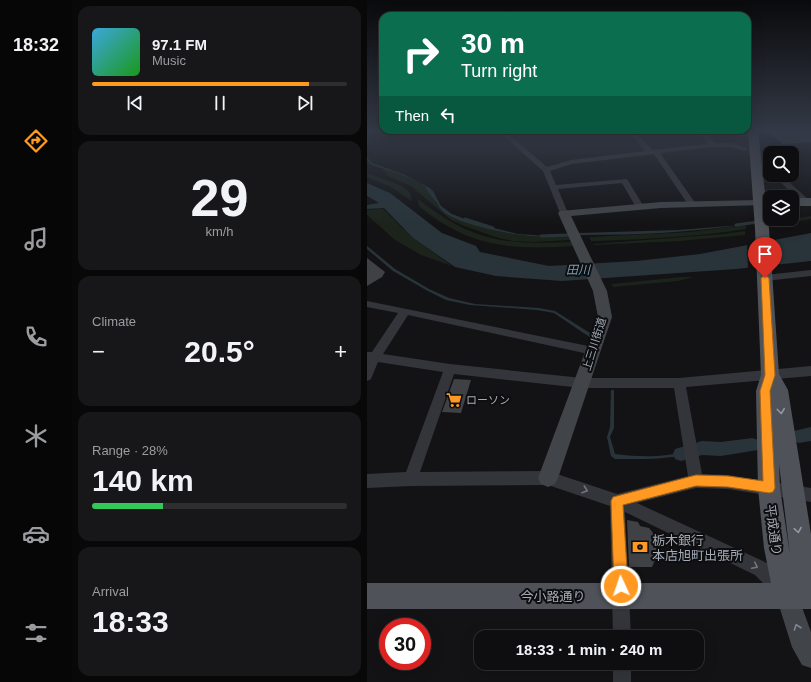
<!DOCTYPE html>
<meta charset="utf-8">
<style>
body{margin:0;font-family:Arial,"Noto Sans JP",sans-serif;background:#171719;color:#f1f3f6;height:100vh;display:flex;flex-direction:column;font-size:15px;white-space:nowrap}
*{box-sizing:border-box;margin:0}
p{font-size:13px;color:#9b9c9f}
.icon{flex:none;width:22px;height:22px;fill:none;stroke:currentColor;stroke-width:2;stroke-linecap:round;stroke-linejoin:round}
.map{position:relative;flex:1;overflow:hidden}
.drawer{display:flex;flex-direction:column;gap:6px;padding:6px;background:#080809;width:295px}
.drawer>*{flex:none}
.banner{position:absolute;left:12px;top:12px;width:372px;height:122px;border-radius:12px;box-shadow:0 4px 16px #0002,0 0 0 1px #2e2e30;background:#0b6e4f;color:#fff;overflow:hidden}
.buttons{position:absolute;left:396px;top:146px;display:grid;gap:8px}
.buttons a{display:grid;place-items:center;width:36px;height:36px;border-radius:8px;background:#0e0e10;box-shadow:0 4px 16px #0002,0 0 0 1px #2e2e30;font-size:20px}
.speed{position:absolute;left:12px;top:618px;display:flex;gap:8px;font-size:20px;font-weight:700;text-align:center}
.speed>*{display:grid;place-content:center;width:52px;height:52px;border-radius:50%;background:#0e0e10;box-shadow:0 4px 16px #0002,0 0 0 1px #2e2e30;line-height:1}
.speed .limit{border:6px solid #d22;background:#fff;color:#111}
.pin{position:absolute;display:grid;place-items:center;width:34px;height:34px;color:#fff;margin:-41px -17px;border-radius:50% 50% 50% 0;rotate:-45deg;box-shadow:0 0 4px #0007}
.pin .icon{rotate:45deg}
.me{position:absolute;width:44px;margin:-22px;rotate:357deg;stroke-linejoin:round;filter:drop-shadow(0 0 3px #0008)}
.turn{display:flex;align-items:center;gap:14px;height:84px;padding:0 16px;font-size:18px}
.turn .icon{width:52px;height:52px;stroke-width:2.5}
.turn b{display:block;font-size:28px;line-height:34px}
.then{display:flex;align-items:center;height:38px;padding:0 16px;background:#0003;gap:8px;font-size:15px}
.big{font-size:30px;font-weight:700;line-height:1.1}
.drawer .tile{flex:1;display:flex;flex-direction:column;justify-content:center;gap:6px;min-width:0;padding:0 14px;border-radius:12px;background:#171719}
.drawer .dial{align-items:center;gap:0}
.dial b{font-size:52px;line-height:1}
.song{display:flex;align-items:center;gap:12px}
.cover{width:48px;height:48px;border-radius:6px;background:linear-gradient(135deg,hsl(200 70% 55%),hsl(120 70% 35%))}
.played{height:4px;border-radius:2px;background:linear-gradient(90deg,#ff9921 85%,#2e2e30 85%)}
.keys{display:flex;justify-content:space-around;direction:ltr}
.heat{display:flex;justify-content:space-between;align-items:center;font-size:22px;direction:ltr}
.charge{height:6px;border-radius:3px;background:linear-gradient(90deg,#34c759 28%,#2e2e30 0)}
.trip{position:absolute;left:107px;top:630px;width:230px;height:40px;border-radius:12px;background:#0e0e10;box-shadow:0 4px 16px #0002,0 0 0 1px #2e2e30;font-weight:700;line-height:40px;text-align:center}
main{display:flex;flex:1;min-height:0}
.tab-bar{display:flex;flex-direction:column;width:72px;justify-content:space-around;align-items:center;background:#060606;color:#9b9c9f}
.tab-bar .icon{width:28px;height:28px}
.tab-bar .current{color:#ff9921}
.tab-bar b{font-size:18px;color:#f1f3f6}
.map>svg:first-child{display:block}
.green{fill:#1b231b}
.water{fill:#28343a}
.pier{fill:#131315}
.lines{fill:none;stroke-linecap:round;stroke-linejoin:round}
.stream-far1{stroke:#28343a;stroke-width:2.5}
.stream{stroke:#28343a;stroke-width:3}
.canal{fill:#28343a;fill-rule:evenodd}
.building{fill:#3f4145}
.street{fill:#33353a;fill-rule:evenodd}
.secondary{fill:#41454a;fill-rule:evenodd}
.primary{fill:#4f5359;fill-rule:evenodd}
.oneway{stroke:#9299a3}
.oneway2{stroke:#71767e}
.oneway3{stroke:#818790}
.route{fill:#ff9921;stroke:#a66315}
.labels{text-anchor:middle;stroke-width:4;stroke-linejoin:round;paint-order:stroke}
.street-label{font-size:11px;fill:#a3abb6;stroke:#0e0e10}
.poi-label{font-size:11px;fill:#a3abb6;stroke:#0e0e10;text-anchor:start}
.water-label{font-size:12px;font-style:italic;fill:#77a0b5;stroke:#0e0e10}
.near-street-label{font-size:13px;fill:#a3abb6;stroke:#0e0e10}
.near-poi-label{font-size:13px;fill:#a3abb6;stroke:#0e0e10;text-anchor:start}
</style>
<main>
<nav class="tab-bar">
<b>18:32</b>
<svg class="icon current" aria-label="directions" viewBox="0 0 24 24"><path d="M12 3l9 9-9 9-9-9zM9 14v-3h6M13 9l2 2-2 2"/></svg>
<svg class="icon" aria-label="music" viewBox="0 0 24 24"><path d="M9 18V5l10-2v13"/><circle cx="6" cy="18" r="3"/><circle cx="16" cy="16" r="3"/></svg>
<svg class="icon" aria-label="phone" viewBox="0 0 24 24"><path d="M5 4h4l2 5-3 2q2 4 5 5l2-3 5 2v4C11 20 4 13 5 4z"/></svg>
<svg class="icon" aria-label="climate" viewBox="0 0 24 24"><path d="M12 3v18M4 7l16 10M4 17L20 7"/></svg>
<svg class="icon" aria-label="car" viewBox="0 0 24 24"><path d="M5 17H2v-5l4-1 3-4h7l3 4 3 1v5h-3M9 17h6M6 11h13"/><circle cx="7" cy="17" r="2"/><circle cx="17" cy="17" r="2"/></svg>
<svg class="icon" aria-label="filters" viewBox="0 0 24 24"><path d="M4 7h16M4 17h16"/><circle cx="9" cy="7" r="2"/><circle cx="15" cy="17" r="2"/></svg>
</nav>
<section class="drawer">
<div class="tile">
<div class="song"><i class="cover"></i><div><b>97.1 FM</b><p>Music</p></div></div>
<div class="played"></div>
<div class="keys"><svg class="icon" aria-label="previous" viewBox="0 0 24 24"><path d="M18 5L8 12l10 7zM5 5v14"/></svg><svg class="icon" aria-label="pause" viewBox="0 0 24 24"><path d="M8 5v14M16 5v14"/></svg><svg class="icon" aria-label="next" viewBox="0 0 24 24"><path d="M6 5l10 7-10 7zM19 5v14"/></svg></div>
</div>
<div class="tile dial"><b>29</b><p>km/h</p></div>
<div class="tile"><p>Climate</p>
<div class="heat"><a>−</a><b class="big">20.5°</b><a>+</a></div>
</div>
<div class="tile"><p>Range · 28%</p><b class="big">140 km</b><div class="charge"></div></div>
<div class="tile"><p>Arrival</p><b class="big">18:33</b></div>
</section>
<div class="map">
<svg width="444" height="682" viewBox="0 0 444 682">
<rect width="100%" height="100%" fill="#131315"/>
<!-- green -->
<path class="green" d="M 15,168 C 26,172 54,182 62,190 C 70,199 69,206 80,214 C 86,218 94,220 100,222 C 134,234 167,239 203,236 L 204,240 L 167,242 L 146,241 L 132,238 L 97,226 L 84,220 L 44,186 L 21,176 Z
M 0,173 L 35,186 L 43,193 L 45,201 L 24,187 L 0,177 Z
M 51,199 C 106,242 138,245 205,242 L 208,246 C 146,250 102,248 52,206 Z
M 13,209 L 16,209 L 46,238 L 85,266 L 54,255 L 28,240 L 0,215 L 0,210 Z
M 444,216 L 444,219 L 430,221 L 425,226 L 408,226 L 406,222 Z
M 379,225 L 379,229 C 329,237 277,239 227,241 L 224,241 L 222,237 L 323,232 Z
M 378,231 L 378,235 L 313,241 L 227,245 L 226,244 L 357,234 Z
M 315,277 L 327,277 L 311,281 L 246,287 L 245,284 Z"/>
<!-- water -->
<path class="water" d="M 0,157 L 5,163 L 38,175 L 63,188 L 66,191 L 74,206 L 85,214 L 114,225 L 151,234 L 181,236 L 212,233 L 312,230 L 374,225 C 323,232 272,235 220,235 C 207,235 194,238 181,237 C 153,237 105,228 81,215 C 69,208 71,200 63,191 C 53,179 19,170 3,164 L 0,160 Z
M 0,183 L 23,193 L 75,233 L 109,246 L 113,252 L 182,266 L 269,261 L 333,254 L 444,233 L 444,261 L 369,269 L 195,281 L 129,276 L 88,267 L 46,238 L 17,208 L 0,209 L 0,205 L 12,203 L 0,196 Z
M 0,246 L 28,269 L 62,289 L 82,298 L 108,304 L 172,308 L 188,311 L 226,335 L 224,338 L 187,313 L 170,310 L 103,305 L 79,300 L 59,290 L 26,271 L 0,249 Z
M 244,390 L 247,390 L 247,428 L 243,437 L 248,454 C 273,457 296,458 320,451 L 321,454 C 297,460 273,459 248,459 L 244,456 L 240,437 L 243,427 Z
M 382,443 L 384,448 L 354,451 L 333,450 L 332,446 L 367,446 Z"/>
<!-- pier -->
<path class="pier" d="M 408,237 L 412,266 L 381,269 L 380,242 Z"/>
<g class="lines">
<!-- stream-far1 -->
<path class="stream-far1" d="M 60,188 L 69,200"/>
<!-- stream -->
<path class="stream" d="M 98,219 L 126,228
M 397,221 L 412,219
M 369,225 L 391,222
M 174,236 L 201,235"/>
<!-- canal -->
<path class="canal" d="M 444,427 L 444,441 L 432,443 L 427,441 L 424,436 L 427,431 Z
M 385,438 L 391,440 L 393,445 L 391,450 L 354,456 L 335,455 L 314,461 L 308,459 L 306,454 L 308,449 L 335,441 L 354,442 Z"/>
</g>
<!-- building -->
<path class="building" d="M 399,130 L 440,130 L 444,133 L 444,142 L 416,144 Z
M 0,258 L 18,272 L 15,277 L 0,286 Z
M 87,379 L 104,380 L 94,413 L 75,412 Z
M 260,520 L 271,522 L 273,526 L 282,528 L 287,534 L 290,542 L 291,553 L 285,567 L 262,567 Z"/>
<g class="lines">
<!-- street -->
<path class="street" d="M 130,130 L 137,130 L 180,167 L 204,160 L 278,151 L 260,130 L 267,130 L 285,150 L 341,144 L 330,130 L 337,130 L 348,143 L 366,143 L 381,149 L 378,151 L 365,147 L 346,147 L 293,153 L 329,204 L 325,206 L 322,206 L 287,154 L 205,164 L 183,171 L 189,185 L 260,179 L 277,207 L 276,209 L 270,209 L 255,183 L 191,189 L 201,213 L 197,215 L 193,213 L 176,171 Z
M 398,161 L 403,164 L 403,170 L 395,163 Z
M 406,175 L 414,175 L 442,200 L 442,204 L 436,204 Z
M 444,270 L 444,276 L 398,281 L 393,278 L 398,275 Z
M 0,301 L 226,347 L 230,348 L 232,351 L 230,354 L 226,355 L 41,315 L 16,354 L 83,364 L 215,378 L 312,378 L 444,366 L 444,376 L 319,387 L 335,474 L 361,475 L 444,488 L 444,502 L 361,489 L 329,488 L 270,503 L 400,563 L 419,582 L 421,588 L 419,594 L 413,596 L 407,594 L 388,575 L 258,512 L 264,637 L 246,637 L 243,506 L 181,485 L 44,486 L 0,488 L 0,474 L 39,472 L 76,372 L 11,362 L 4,379 L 0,381 L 0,352 L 5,352 L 31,313 L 0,307 ZM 87,374 L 215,388 L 307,388 L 321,476 L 250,494 L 181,471 L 53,472 Z
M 246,663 L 264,663 L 264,682 L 246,682 Z"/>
<!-- secondary -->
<path class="secondary" d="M 392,200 L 396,201 L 397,203 L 396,205 L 294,208 L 204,216 L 240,291 L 245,317 L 191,478 L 188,484 L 181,487 L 174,484 L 171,478 L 231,317 L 226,291 L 191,213 L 193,211 L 294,202 Z
M 420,585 L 428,588 L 444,632 L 444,668 L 435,665 L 425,647 L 409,596 L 412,588 Z"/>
<!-- primary -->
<path class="primary" d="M 381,130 L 391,130 L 402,229 L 412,374 L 421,390 L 444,534 L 444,609 L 0,609 L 0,583 L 404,583 L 397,548 L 391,488 L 389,391 L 394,375 L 388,229 ZM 412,464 L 423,555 L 413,488 Z
M 425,198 L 444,198 L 444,206 L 425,206 Z"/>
</g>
<!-- one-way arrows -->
<defs><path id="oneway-chevron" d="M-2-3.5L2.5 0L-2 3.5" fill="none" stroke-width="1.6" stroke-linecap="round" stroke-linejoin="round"/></defs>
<g class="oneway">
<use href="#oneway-chevron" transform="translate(414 411) rotate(83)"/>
<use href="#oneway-chevron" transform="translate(431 530) rotate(81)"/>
</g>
<g class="oneway2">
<use href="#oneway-chevron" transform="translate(218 490) rotate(19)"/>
<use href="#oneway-chevron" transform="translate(388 566) rotate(26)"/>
</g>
<use class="oneway3" href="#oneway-chevron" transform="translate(430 627) rotate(-109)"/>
<!-- sky -->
<linearGradient id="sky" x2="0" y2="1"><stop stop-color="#0a0a0c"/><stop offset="0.58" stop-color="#333946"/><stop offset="1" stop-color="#333946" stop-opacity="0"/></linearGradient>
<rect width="444" height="226" fill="url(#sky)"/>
<!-- route -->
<path class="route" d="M 398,275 L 402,278 L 408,375 L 403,391 L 408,488 L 406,492 L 402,493 L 361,487 L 329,486 L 256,505 L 261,586 L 259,591 L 254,593 L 249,591 L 247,586 L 244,501 L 246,497 L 329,475 L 361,476 L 396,481 L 393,391 L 398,375 L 394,278 Z"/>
<!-- icons -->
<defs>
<symbol id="supermarket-bare" viewBox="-9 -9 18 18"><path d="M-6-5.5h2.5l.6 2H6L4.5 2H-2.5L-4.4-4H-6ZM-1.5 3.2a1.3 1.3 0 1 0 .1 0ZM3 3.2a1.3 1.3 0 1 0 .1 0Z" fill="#ff9921" stroke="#0e0e10" stroke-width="2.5" paint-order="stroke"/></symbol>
<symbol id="bank-bare" viewBox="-9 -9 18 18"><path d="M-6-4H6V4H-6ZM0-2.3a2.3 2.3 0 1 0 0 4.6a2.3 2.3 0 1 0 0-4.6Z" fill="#ff9921" stroke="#0e0e10" stroke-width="2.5" paint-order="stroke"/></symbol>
</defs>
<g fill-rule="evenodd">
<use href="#supermarket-bare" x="76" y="389" width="22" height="22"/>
<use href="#bank-bare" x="262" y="536" width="22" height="22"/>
</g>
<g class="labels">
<!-- street labels -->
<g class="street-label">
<text transform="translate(227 344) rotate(-73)" y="4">上三川街道</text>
</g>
<!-- poi labels -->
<g class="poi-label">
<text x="99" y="404">ローソン</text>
</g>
<!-- water labels -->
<g class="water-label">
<text x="211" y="274">田川</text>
</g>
<!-- near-street labels -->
<g class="near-street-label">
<text transform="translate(407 530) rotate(82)" y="5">平成通り</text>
<text x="186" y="601">今小路通り</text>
</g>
<!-- near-poi labels -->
<g class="near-poi-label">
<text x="285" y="545">栃木銀行<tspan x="285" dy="15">本店旭町出張所</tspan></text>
</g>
</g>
</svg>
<div class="buttons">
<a><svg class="icon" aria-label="search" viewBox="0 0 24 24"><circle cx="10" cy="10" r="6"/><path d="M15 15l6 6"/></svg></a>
<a><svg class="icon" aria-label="layers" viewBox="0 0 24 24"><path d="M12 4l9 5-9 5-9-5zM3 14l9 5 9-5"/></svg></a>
</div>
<div class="speed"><div class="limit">30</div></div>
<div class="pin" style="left:398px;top:278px;background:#d93025"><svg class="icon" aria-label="arrive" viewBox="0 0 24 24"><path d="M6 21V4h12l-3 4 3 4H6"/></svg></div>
<svg class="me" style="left:254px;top:586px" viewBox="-20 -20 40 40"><circle r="17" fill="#ff9921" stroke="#fff" stroke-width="3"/><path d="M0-11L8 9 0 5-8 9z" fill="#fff"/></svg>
<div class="trip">18:33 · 1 min · 240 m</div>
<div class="banner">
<div class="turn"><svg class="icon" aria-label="right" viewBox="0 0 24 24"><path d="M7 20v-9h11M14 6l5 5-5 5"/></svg><div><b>30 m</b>Turn right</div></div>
<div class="then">Then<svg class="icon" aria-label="left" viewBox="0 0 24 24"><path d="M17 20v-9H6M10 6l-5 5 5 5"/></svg></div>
</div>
</div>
</main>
